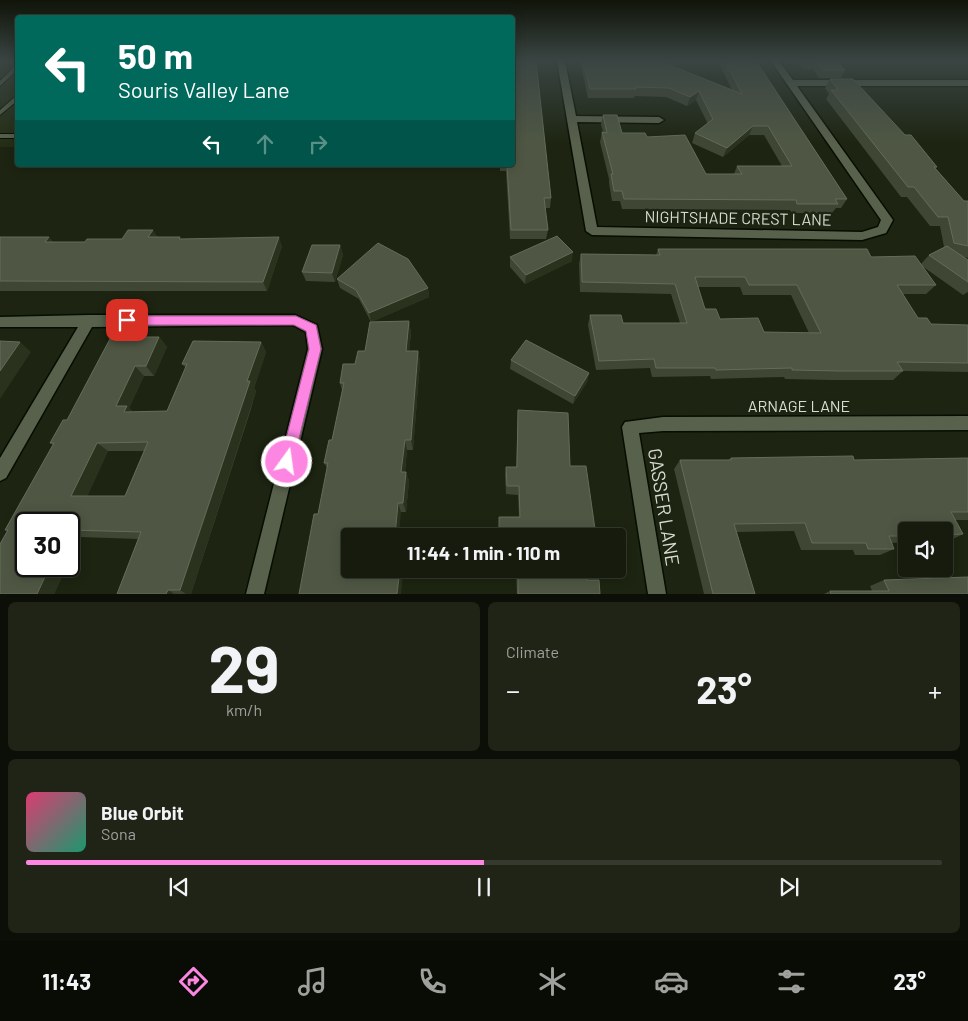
<!DOCTYPE html>
<meta charset="utf-8">
<style>
body{margin:0;font-family:Barlow,sans-serif;background:#1f2416;color:#f1f3f6;height:100vh;display:flex;flex-direction:column;font-size:19px;white-space:nowrap}
*{box-sizing:border-box;margin:0}
p{font-size:16px;color:#9ea19d}
.icon{flex:none;width:28px;height:28px;fill:none;stroke:currentColor;stroke-width:2;stroke-linecap:round;stroke-linejoin:round}
.map{position:relative;height:594px;overflow:hidden}
.details{display:flex;flex-direction:column;gap:8px;padding:8px;background:#0c0f07;flex:1}
.details>*{flex:none}
.top-card{position:absolute;left:15px;top:15px;width:500px;height:152px;border-radius:5px;box-shadow:0 2px 12px #0003,0 0 0 1px #35392e;background:#00695c;color:#fff;overflow:hidden}
.fabs{position:absolute;left:898px;top:522px;display:grid;gap:10px}
.fabs a{display:grid;place-items:center;width:55px;height:55px;border-radius:5px;background:#161b0d;box-shadow:0 2px 12px #0003,0 0 0 1px #35392e;font-size:25px}
.speed{position:absolute;left:15px;top:512px;display:flex;gap:10px;font-size:25px;font-weight:700;text-align:center}
.speed>*{display:grid;place-content:center;width:65px;height:65px;border-radius:50%;background:#161b0d;box-shadow:0 2px 12px #0003,0 0 0 1px #35392e;line-height:1}
.speed .limit{border:2px solid #111;border-radius:8px;background:#fff;color:#111}
.pin{position:absolute;display:grid;place-items:center;width:42px;height:42px;color:#fff;margin:-21px;border-radius:10px;box-shadow:0 2px 8px #0006}
.me{position:absolute;width:55px;margin:-28px;rotate:14deg;stroke-linejoin:round;filter:drop-shadow(0 0 4px #0008)}
.turn{display:flex;align-items:center;gap:18px;height:105px;padding:0 20px;font-size:22px}
.turn .icon{width:65px;height:65px;stroke-width:2.5}
.turn b{display:block;font-size:35px;line-height:42px}
.lanes{display:flex;align-items:center;height:48px;padding:0 20px;background:#0003;justify-content:center;gap:25px;direction:ltr}
.lanes .off{opacity:.35}
.big{font-size:38px;font-weight:700;line-height:1.1}
.details .tile{flex:1;display:flex;flex-direction:column;justify-content:center;gap:8px;min-width:0;padding:0 18px;border-radius:8px;background:#1f2416}
.details .dial{align-items:center;gap:0}
.dial b{font-size:65px;line-height:1}
.song{display:flex;align-items:center;gap:15px}
.cover{width:60px;height:60px;border-radius:8px;background:linear-gradient(135deg,hsl(340 70% 55%),hsl(160 70% 35%))}
.played{height:5px;border-radius:2px;background:linear-gradient(90deg,#fd86e2 50%,#35392e 50%)}
.keys{display:flex;justify-content:space-around;direction:ltr}
.heat{display:flex;justify-content:space-between;align-items:center;font-size:28px;direction:ltr}
.details .tiles{flex:1;display:grid;gap:8px;grid-template-columns:1fr 1fr}
.tile:last-child{grid-column:span 2}
.trip{position:absolute;left:341px;top:528px;width:285px;height:50px;border-radius:5px;background:#161b0d;box-shadow:0 2px 12px #0003,0 0 0 1px #35392e;font-weight:700;line-height:50px;text-align:center}
.menu{display:flex;height:80px;justify-content:space-around;align-items:center;background:#090b05;color:#9ea19d}
.menu .icon{width:35px;height:35px}
.menu .selected{color:#fd86e2}
.menu b{font-size:22px;color:#f1f3f6}
.map>svg:first-child{display:block}
.built{fill:#252e15}
.lines{fill:none;stroke-linecap:round;stroke-linejoin:round}
.service-casing{stroke:#070d01;stroke-width:2}
.minor-casing{stroke:#070d01;stroke-width:3}
.service{fill:#58614c;fill-rule:evenodd}
.minor{fill:#58614c;fill-rule:evenodd}
.wall{fill:#3f4633;fill-rule:evenodd}
.shaded-wall{fill:#2a321e}
.building{fill:#4f5744;stroke:#646c5a;fill-rule:evenodd}
.route{fill:#fd86e2;stroke:#a45793}
.labels{text-anchor:middle;stroke-width:5;stroke-linejoin:round;paint-order:stroke}
.street-label{font-size:16px;fill:#d8ddd1;stroke:#1d2411}
.near-street-label{font-size:19px;fill:#d8ddd1;stroke:#1d2411}
</style>
<div class="map">
<svg width="968" height="594" viewBox="0 0 968 594">
<rect width="100%" height="100%" fill="#1d2411"/>
<!-- built -->
<path class="built" d="M 0,61 L 17,61 L 17,147 L 0,147 Z"/>
<g class="lines">
<defs>
<path id="service" d="M 16,65 L 18,65 L 18,69 L 0,86 L 0,81 Z
M 16,96 L 18,96 L 18,100 L 0,115 L 0,110 Z
M 0,134 L 18,134 L 18,138 L 0,138 Z"/>
<path id="minor" d="M 557,61 L 565,61 L 576,116 L 659,117 L 664,120 L 659,123 L 577,122 L 597,227 L 862,232 L 878,227 L 881,220 L 771,61 L 779,61 L 793,80 L 968,80 L 968,86 L 797,86 L 893,220 L 886,233 L 862,240 L 592,235 L 586,231 Z
M 89,315 L 295,315 L 317,325 L 322,349 L 264,594 L 246,594 L 308,349 L 306,332 L 293,325 L 92,327 L 6,478 L 0,481 L 0,458 L 78,327 L 0,327 L 0,317 Z
M 968,416 L 968,430 L 663,431 L 639,433 L 666,594 L 648,594 L 622,427 L 625,422 L 663,417 Z"/>
</defs>
<!-- service casing -->
<use href="#service" class="service-casing"/>
<!-- minor casing -->
<use href="#minor" class="minor-casing"/>
<!-- service -->
<use href="#service" class="service"/>
<!-- minor -->
<use href="#minor" class="minor"/>
</g>
<!-- wall -->
<path class="wall" d="M 580,61 L 684,61 L 674,67 L 732,90 L 718,61 L 756,61 L 847,199 L 841,208 L 836,208 L 832,213 L 792,213 L 790,210 L 622,209 L 620,201 L 612,201 L 609,183 L 609,179 L 600,142 L 602,132 L 603,132 L 601,124 L 603,115 L 622,133 L 647,137 L 706,174 L 734,174 L 737,166 L 782,166 L 764,135 L 749,135 L 723,157 L 692,143 L 695,133 L 708,124 L 696,100 L 687,106 L 666,97 L 635,96 L 634,98 L 588,98 Z
M 797,61 L 837,61 L 845,70 L 841,78 L 819,78 L 813,69 L 803,69 Z
M 830,79 L 905,135 L 937,167 L 935,168 L 964,201 L 968,201 L 968,258 L 963,257 L 968,260 L 968,292 L 963,295 L 922,266 L 936,285 L 926,294 L 903,294 L 918,318 L 931,324 L 968,325 L 968,372 L 903,371 L 893,380 L 831,380 L 785,379 L 784,377 L 711,379 L 710,376 L 652,377 L 650,368 L 596,370 L 588,325 L 590,315 L 623,323 L 680,323 L 671,294 L 580,292 L 579,264 L 581,254 L 656,255 L 658,249 L 871,257 L 921,264 L 929,255 L 944,247 L 940,226 L 930,226 L 907,197 L 901,197 L 826,99 L 829,94 L 825,88 ZM 698,287 L 740,287 L 743,295 L 791,295 L 809,333 L 764,332 L 720,319 L 705,309 Z
M 500,165 L 512,165 L 551,198 L 550,208 L 545,208 L 548,230 L 546,239 L 510,239 L 506,171 L 500,171 Z
M 0,237 L 49,237 L 53,242 L 85,242 L 157,237 L 282,246 L 267,291 L 0,291 Z
M 340,245 L 343,255 L 335,282 L 306,281 L 302,272 Z
M 510,257 L 572,261 L 525,284 L 510,267 Z
M 337,279 L 428,288 L 429,297 L 371,322 L 409,321 L 411,333 L 409,351 L 418,351 L 420,362 L 413,450 L 407,450 L 405,472 L 406,472 L 409,481 L 406,512 L 401,512 L 350,536 L 403,574 L 318,514 L 327,468 L 324,463 L 332,440 L 342,390 L 340,383 L 365,351 L 371,322 L 359,299 L 340,288 Z
M 111,337 L 159,337 L 167,347 L 154,376 L 144,376 L 129,408 L 133,412 L 167,411 L 186,368 L 182,364 L 193,341 L 261,342 L 266,352 L 254,388 L 256,391 L 250,412 L 191,594 L 117,594 L 138,539 L 80,537 L 69,562 L 69,524 L 26,524 L 26,566 L 67,566 L 54,594 L 0,594 L 0,544 L 7,531 L 5,530 L 53,445 L 50,443 L 63,420 L 67,420 ZM 108,451 L 144,451 L 125,496 L 87,496 Z
M 511,360 L 589,373 L 587,382 L 573,404 L 510,369 Z
M 518,410 L 570,466 L 596,536 L 499,536 L 499,517 L 519,517 L 518,495 L 506,494 L 505,475 L 506,467 L 516,467 Z
M 731,458 L 854,460 L 968,458 L 968,520 L 955,520 L 963,534 L 947,542 L 944,542 L 944,531 L 906,531 L 906,542 L 892,543 L 894,549 L 880,555 L 855,555 L 853,550 L 801,550 L 794,531 L 737,532 L 755,594 L 704,594 L 674,469 L 680,460 L 728,460 Z
M 511,569 L 585,569 L 587,580 L 600,594 L 517,594 L 516,572 L 512,572 Z
M 884,580 L 968,594 L 824,594 L 830,591 L 872,591 L 870,586 Z"/>
<!-- shaded-wall -->
<path class="shaded-wall" d="M 673,61 L 684,61 L 665,73 L 667,64 Z
M 699,91 L 696,100 L 687,106 L 690,97 Z
M 753,126 L 749,135 L 723,157 L 727,148 Z
M 153,230 L 159,239 L 148,237 Z
M 49,237 L 57,247 L 45,242 Z
M 279,237 L 282,246 L 267,291 L 263,282 Z
M 340,245 L 343,255 L 335,282 L 332,273 Z
M 573,252 L 572,261 L 525,284 L 526,275 Z
M 428,288 L 429,297 L 371,322 L 369,313 Z
M 409,321 L 411,333 L 408,362 L 406,351 Z
M 159,337 L 167,347 L 154,376 L 146,366 Z
M 20,342 L 31,352 L 0,399 L 0,371 Z
M 261,342 L 266,352 L 254,388 L 256,391 L 191,594 L 186,594 L 180,590 L 247,381 Z
M 418,351 L 420,362 L 413,450 L 411,440 Z
M 135,366 L 144,376 L 129,408 L 137,415 L 134,421 L 116,406 Z
M 589,373 L 587,382 L 573,404 L 575,396 Z
M 405,440 L 407,450 L 404,481 L 401,472 Z
M 97,443 L 108,451 L 84,504 L 71,496 Z
M 406,472 L 409,481 L 406,512 L 403,503 Z
M 398,503 L 401,512 L 399,536 L 395,536 Z
M 69,531 L 80,537 L 69,562 Z
M 50,566 L 67,566 L 54,594 L 37,594 Z
M 400,569 L 401,569 L 403,574 L 401,594 L 397,594 Z
M 168,590 L 174,594 L 166,594 Z"/>
<!-- building -->
<path class="building" d="M 512,61 L 536,61 L 551,198 L 544,198 L 548,230 L 511,230 L 507,165 L 512,165 Z
M 583,61 L 673,61 L 667,64 L 742,94 L 725,61 L 756,61 L 847,199 L 835,199 L 838,204 L 797,204 L 796,200 L 624,199 L 622,191 L 614,191 L 611,174 L 613,174 L 602,132 L 607,133 L 603,115 L 617,115 L 622,133 L 645,133 L 647,137 L 685,135 L 706,174 L 742,174 L 737,166 L 792,166 L 768,126 L 753,126 L 727,148 L 695,133 L 713,119 L 699,91 L 690,97 L 669,88 L 636,87 L 636,89 L 590,89 Z
M 806,61 L 837,61 L 845,70 L 823,70 L 817,61 Z
M 830,79 L 853,79 L 905,135 L 911,135 L 937,167 L 934,167 L 964,201 L 968,201 L 968,246 L 954,243 L 948,217 L 938,217 L 914,187 L 908,187 L 831,90 L 838,90 Z
M 128,230 L 153,230 L 148,237 L 180,237 L 179,239 L 279,237 L 263,282 L 0,281 L 0,237 L 49,237 L 45,242 L 85,242 L 87,239 L 122,239 Z
M 557,236 L 573,252 L 526,275 L 510,257 Z
M 378,243 L 408,259 L 428,288 L 369,313 L 356,290 L 337,279 Z
M 312,245 L 340,245 L 332,273 L 302,272 Z
M 947,246 L 968,260 L 968,282 L 929,255 Z
M 658,249 L 867,249 L 871,257 L 915,256 L 936,285 L 897,285 L 918,318 L 927,318 L 931,324 L 968,325 L 968,363 L 897,362 L 903,371 L 840,371 L 792,370 L 792,368 L 716,370 L 715,368 L 656,368 L 654,359 L 599,361 L 590,315 L 621,315 L 623,323 L 687,323 L 675,284 L 582,282 L 581,254 L 660,255 ZM 695,277 L 745,277 L 749,285 L 797,285 L 821,333 L 764,332 L 758,318 L 720,319 L 716,309 L 705,309 Z
M 409,321 L 406,351 L 418,351 L 411,440 L 405,440 L 401,472 L 406,472 L 403,503 L 398,503 L 395,536 L 350,536 L 350,569 L 400,569 L 397,594 L 299,594 L 314,514 L 318,514 L 328,463 L 324,463 L 329,440 L 332,440 L 344,383 L 340,383 L 343,364 L 355,364 L 358,351 L 365,351 L 370,322 Z
M 111,337 L 159,337 L 146,366 L 135,366 L 116,406 L 127,406 L 124,412 L 167,411 L 187,364 L 182,364 L 193,341 L 261,342 L 247,381 L 250,381 L 243,402 L 180,590 L 168,590 L 166,594 L 117,594 L 141,532 L 69,530 L 69,524 L 26,524 L 26,566 L 50,566 L 37,594 L 0,594 L 0,544 L 8,530 L 5,530 L 54,443 L 50,443 L 63,420 L 67,420 ZM 148,442 L 125,496 L 71,496 L 97,443 Z
M 526,340 L 589,373 L 575,396 L 511,360 Z
M 0,341 L 20,342 L 0,371 Z
M 518,410 L 568,413 L 570,466 L 586,466 L 596,536 L 499,536 L 499,517 L 520,517 L 519,486 L 507,486 L 506,467 L 517,467 Z
M 853,456 L 854,460 L 968,458 L 968,512 L 951,512 L 963,534 L 944,535 L 944,531 L 906,531 L 906,536 L 889,536 L 894,549 L 868,549 L 866,543 L 812,543 L 805,523 L 734,524 L 755,594 L 713,594 L 680,460 L 731,460 L 731,458 Z
M 518,569 L 585,569 L 587,580 L 599,580 L 600,594 L 518,594 Z
M 968,577 L 968,594 L 831,594 L 830,591 L 889,591 L 884,580 Z"/>
<!-- sky -->
<linearGradient id="sky" x2="0" y2="1"><stop stop-color="#101409"/><stop offset="0.42" stop-color="#3a4543"/><stop offset="1" stop-color="#3a4543" stop-opacity="0"/></linearGradient>
<rect width="968" height="144" fill="url(#sky)"/>
<!-- route -->
<path class="route" d="M 127,316 L 296,316 L 316,325 L 321,349 L 292,467 L 287,469 L 282,467 L 280,462 L 309,349 L 306,331 L 294,325 L 127,325 L 121,320 Z"/>
<g class="labels">
<!-- street labels -->
<g class="street-label">
<text transform="translate(738 218) rotate(1)" y="6">NIGHTSHADE CREST LANE</text>
<text x="799" y="412">ARNAGE LANE</text>
</g>
<!-- near-street labels -->
<g class="near-street-label">
<text transform="translate(664 507) rotate(81)" y="7">GASSER LANE</text>
</g>
</g>
</svg>
<div class="fabs">
<a><svg class="icon" aria-label="sound" viewBox="0 0 24 24"><path d="M4 9h4l5-4v14l-5-4H4zM17 9q2 3 0 6"/></svg></a>
</div>
<div class="speed"><div class="limit">30</div></div>
<div class="pin" style="left:127px;top:320px;background:#d93025"><svg class="icon" aria-label="arrive" viewBox="0 0 24 24"><path d="M6 21V4h12l-3 4 3 4H6"/></svg></div>
<svg class="me" style="left:287px;top:462px" viewBox="-20 -20 40 40"><circle r="17" fill="#fd86e2" stroke="#fff" stroke-width="3"/><path d="M0-11L8 9 0 5-8 9z" fill="#fff"/></svg>
<div class="trip">11:44 · 1 min · 110 m</div>
<div class="top-card">
<div class="turn"><svg class="icon" aria-label="left" viewBox="0 0 24 24"><path d="M17 20v-9H6M10 6l-5 5 5 5"/></svg><div><b>50 m</b>Souris Valley Lane</div></div>
<div class="lanes"><svg class="icon" aria-label="left" viewBox="0 0 24 24"><path d="M17 20v-9H6M10 6l-5 5 5 5"/></svg><svg class="icon off" aria-label="ahead" viewBox="0 0 24 24"><path d="M12 20V5M6 11l6-6 6 6"/></svg><svg class="icon off" aria-label="right" viewBox="0 0 24 24"><path d="M7 20v-9h11M14 6l5 5-5 5"/></svg></div>
</div>
</div>
<section class="details">
<div class="tiles">
<div class="tile dial"><b>29</b><p>km/h</p></div>
<div class="tile"><p>Climate</p>
<div class="heat"><a>−</a><b class="big">23°</b><a>+</a></div>
</div>
<div class="tile">
<div class="song"><i class="cover"></i><div><b>Blue Orbit</b><p>Sona</p></div></div>
<div class="played"></div>
<div class="keys"><svg class="icon" aria-label="previous" viewBox="0 0 24 24"><path d="M18 5L8 12l10 7zM5 5v14"/></svg><svg class="icon" aria-label="pause" viewBox="0 0 24 24"><path d="M8 5v14M16 5v14"/></svg><svg class="icon" aria-label="next" viewBox="0 0 24 24"><path d="M6 5l10 7-10 7zM19 5v14"/></svg></div>
</div>
</div>
</section>
<nav class="menu">
<b>11:43</b>
<svg class="icon selected" aria-label="directions" viewBox="0 0 24 24"><path d="M12 3l9 9-9 9-9-9zM9 14v-3h6M13 9l2 2-2 2"/></svg>
<svg class="icon" aria-label="music" viewBox="0 0 24 24"><path d="M9 18V5l10-2v13"/><circle cx="6" cy="18" r="3"/><circle cx="16" cy="16" r="3"/></svg>
<svg class="icon" aria-label="phone" viewBox="0 0 24 24"><path d="M5 4h4l2 5-3 2q2 4 5 5l2-3 5 2v4C11 20 4 13 5 4z"/></svg>
<svg class="icon" aria-label="climate" viewBox="0 0 24 24"><path d="M12 3v18M4 7l16 10M4 17L20 7"/></svg>
<svg class="icon" aria-label="car" viewBox="0 0 24 24"><path d="M5 17H2v-5l4-1 3-4h7l3 4 3 1v5h-3M9 17h6M6 11h13"/><circle cx="7" cy="17" r="2"/><circle cx="17" cy="17" r="2"/></svg>
<svg class="icon" aria-label="filters" viewBox="0 0 24 24"><path d="M4 7h16M4 17h16"/><circle cx="9" cy="7" r="2"/><circle cx="15" cy="17" r="2"/></svg>
<b>23°</b>
</nav>
